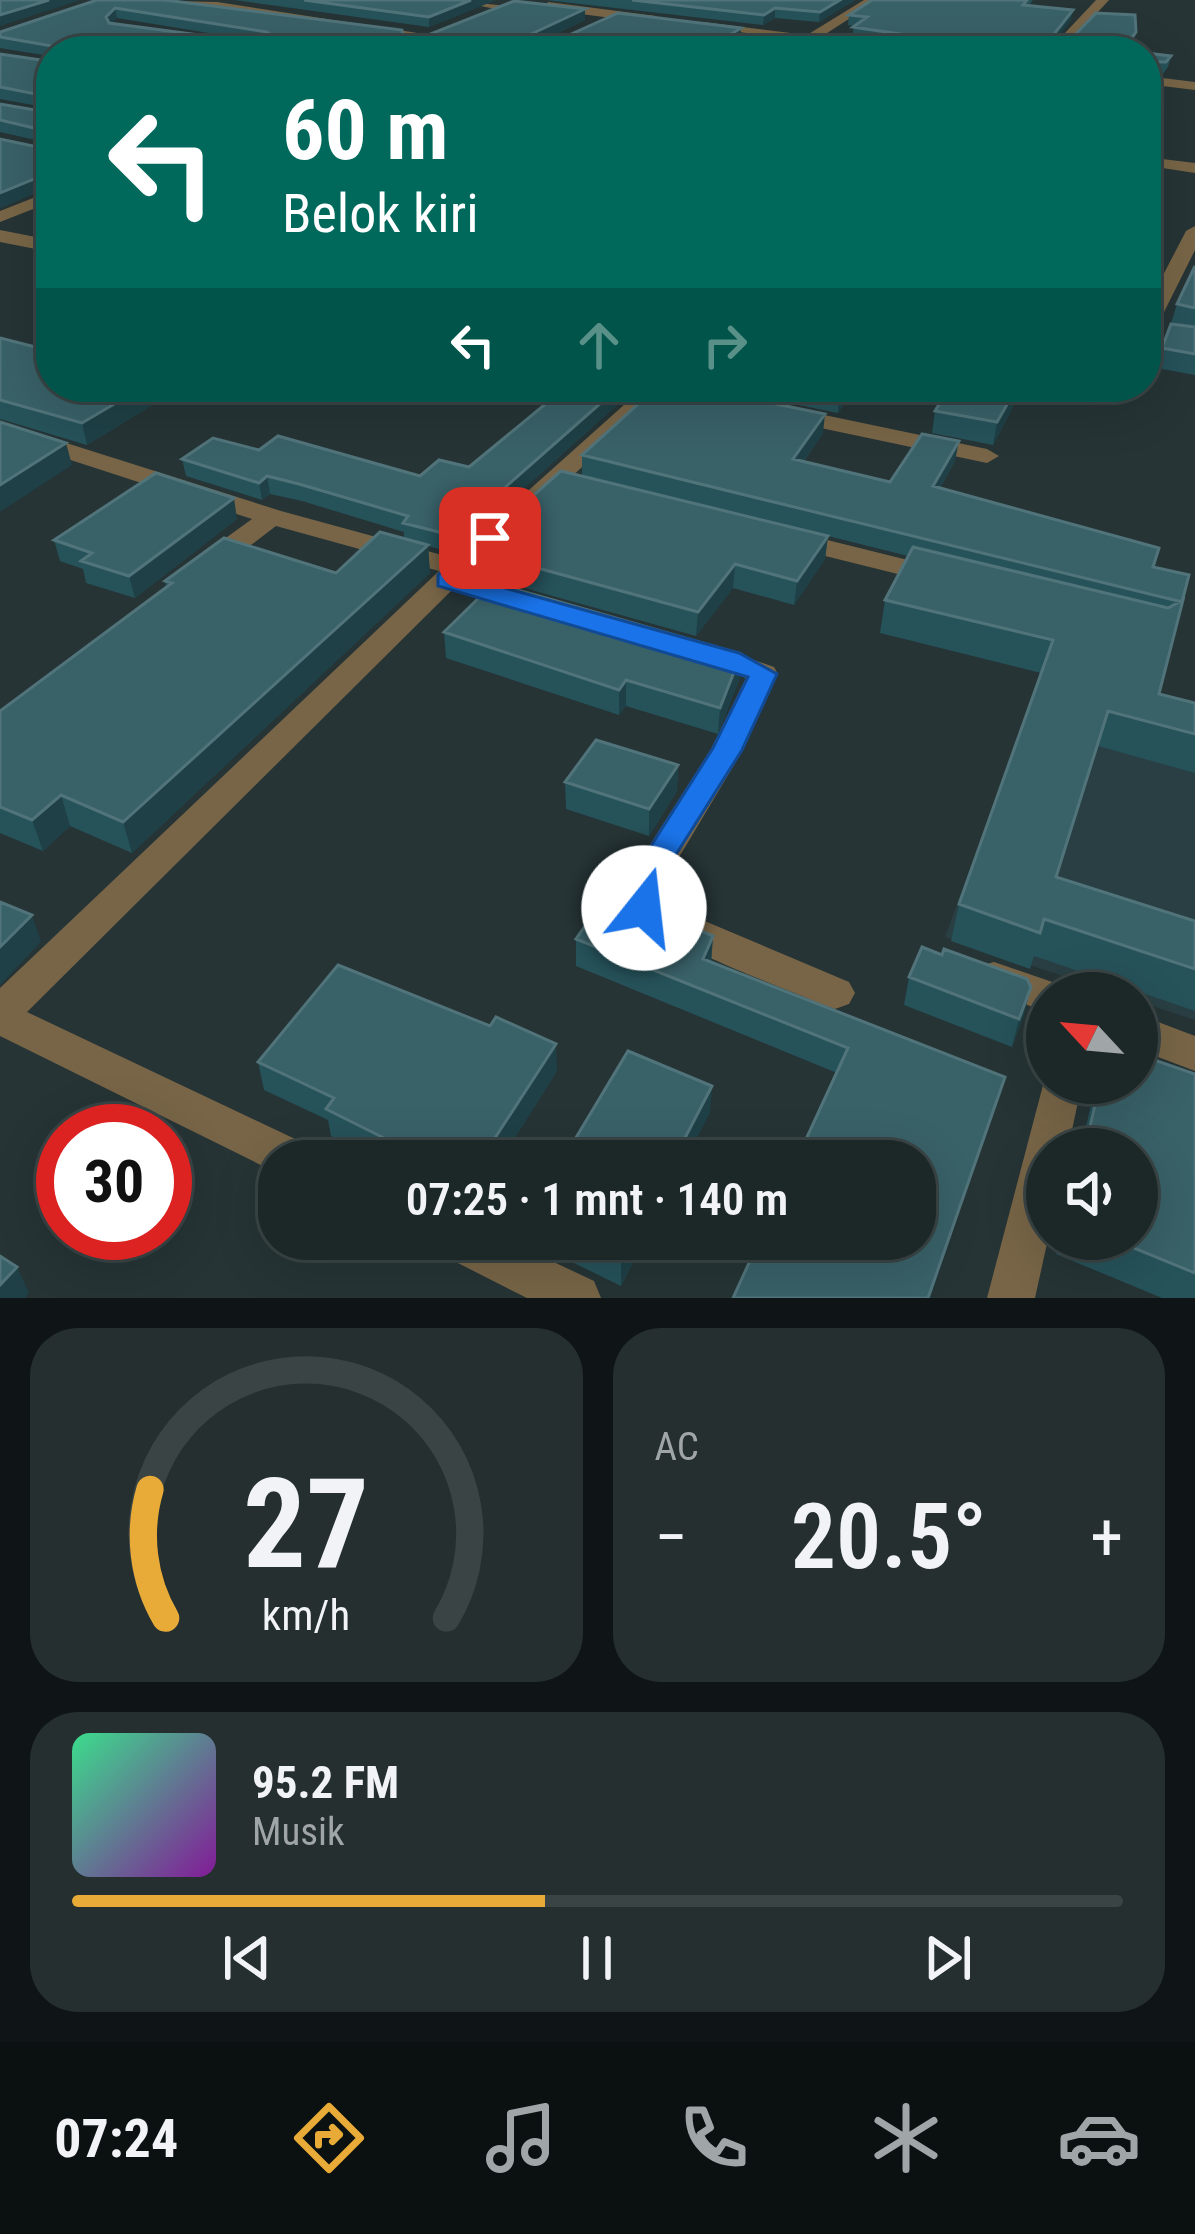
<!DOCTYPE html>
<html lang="id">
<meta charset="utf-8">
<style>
body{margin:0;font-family:"Roboto Condensed",sans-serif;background:#252f30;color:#f1f3f6;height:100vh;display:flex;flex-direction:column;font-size:45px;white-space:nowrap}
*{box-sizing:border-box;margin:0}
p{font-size:39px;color:#a0a5a8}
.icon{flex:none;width:66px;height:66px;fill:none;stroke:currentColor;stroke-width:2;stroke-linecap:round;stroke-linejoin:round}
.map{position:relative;height:1298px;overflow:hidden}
.drawer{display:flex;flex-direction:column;gap:30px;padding:30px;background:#0f1516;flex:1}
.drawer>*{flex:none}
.hud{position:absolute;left:36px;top:36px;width:1125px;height:366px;border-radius:48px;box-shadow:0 12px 48px #0002,0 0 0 3px #3a4445;background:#00695c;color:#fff;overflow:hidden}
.needle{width:78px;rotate:296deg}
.tools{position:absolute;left:1026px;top:972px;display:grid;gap:24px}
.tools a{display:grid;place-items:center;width:132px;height:132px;border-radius:50%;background:#1c2728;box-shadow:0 12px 48px #0002,0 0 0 3px #3a4445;font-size:60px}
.speed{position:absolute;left:36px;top:1104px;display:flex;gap:24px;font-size:60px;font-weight:700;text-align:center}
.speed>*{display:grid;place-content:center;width:156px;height:156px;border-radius:50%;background:#1c2728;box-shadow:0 12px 48px #0002,0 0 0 3px #3a4445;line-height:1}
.speed .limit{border:18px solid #d22;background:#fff;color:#111}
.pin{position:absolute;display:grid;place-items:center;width:102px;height:102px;color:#fff;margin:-51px;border-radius:24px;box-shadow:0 6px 18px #0006}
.me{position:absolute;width:132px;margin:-66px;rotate:16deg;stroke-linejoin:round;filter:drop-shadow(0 0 9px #0008)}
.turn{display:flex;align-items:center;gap:42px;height:252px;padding:0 48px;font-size:54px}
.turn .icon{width:156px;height:156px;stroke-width:2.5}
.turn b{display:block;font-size:84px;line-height:102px}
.lanes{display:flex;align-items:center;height:114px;padding:0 48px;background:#0003;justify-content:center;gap:60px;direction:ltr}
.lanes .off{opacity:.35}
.big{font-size:90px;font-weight:600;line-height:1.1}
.drawer .card{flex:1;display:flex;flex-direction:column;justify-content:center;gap:18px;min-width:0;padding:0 42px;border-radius:48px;background:#252f30}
.drawer .dial{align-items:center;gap:0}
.dial svg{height:312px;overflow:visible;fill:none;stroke:#3a4445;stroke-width:7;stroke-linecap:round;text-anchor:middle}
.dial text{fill:#f1f3f6;stroke:none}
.song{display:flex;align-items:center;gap:36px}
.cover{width:144px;height:144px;border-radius:18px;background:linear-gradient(135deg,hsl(150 70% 55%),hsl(290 70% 35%))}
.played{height:12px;border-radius:6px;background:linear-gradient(90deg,#e8ab37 45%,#3a4445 45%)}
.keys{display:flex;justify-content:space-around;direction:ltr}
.heat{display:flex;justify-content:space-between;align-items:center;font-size:66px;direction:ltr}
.drawer .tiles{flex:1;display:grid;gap:30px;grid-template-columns:1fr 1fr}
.card:last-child{grid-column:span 2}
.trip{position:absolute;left:258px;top:1140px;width:678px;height:120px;border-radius:48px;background:#1c2728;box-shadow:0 12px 48px #0002,0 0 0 3px #3a4445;font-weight:600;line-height:120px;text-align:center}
.tabs{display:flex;height:192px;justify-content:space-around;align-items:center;background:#0b1010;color:#a0a5a8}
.tabs .icon{width:84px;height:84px}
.tabs .on{color:#e8ab37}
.tabs b{font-size:54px;color:#f1f3f6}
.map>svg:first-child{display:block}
.built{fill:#293f43}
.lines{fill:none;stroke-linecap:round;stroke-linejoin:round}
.minor{fill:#786547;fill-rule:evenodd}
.wall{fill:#26525a;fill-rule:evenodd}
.shaded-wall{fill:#1e4046}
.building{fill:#396168;stroke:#51747a;stroke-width:3;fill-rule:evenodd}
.route{fill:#1a73e8;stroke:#114b97;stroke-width:3}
</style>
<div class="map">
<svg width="1195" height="1298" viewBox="0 0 1195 1298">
<rect width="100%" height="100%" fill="#263436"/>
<!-- built -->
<path class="built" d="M 1036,687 L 1195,731 L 1195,1020 L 1137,1001 L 1137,993 L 1114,993 L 945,937 Z"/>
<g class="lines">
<!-- minor -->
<path class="minor" d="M 126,0 L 217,2 L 437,36 L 431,40 Z
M 450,0 L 507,6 L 501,10 Z
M 864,0 L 878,0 L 821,37 L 913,51 L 874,51 L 697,26 L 703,22 L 807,35 Z
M 1096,0 L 1109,0 L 1062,51 L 1048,51 Z
M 548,2 L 656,16 L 662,20 L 656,24 L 544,9 Z
M 1146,76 L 1195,82 L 1195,90 L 1146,84 Z
M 1162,159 L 1195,163 L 1195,173 L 1156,167 L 1154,164 Z
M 51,191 L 51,202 L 0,222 L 0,211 Z
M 1195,226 L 1195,250 L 1156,328 L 1146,334 L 1146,308 L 1186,231 Z
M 0,230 L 51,240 L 51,252 L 0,242 Z
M 644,387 L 668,387 L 465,576 L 533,595 L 537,601 L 533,607 L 523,610 L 452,590 L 27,1012 L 312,1147 L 318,1161 L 279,1161 L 279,1174 L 0,1036 L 0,988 L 439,571 L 276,526 L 214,573 L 194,573 L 190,567 L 194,561 L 252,519 L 0,437 L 0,422 L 281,511 L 453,558 Z
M 786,407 L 987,449 L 999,456 L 987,463 L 778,419 L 774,414 Z
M 787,530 L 948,570 L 952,576 L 938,584 L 777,544 L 774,538 Z
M 702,642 L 774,667 L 778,674 L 743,750 L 657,894 L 688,914 L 849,982 L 855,993 L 849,1004 L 835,1009 L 821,1004 C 777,985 637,935 616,898 L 711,749 L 746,678 L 691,657 L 687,651 L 691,645 Z
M 994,962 L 1061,985 L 1065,993 L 1047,993 L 1047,1012 L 980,988 L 974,977 L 980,966 Z
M 1137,1014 L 1195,1036 L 1195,1071 L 1137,1049 Z
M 1047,1070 L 1047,1083 L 1082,1083 L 1068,1149 L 1047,1149 L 1048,1239 L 1035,1298 L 987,1298 Z
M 433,1239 L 505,1239 L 594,1281 L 601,1298 L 527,1298 L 440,1254 Z"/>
</g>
<!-- wall -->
<path class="wall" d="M 97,0 L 403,37 L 413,41 L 585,20 L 532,45 L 740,39 L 721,51 L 51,51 L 51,190 L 49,187 L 0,208 L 47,149 L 49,143 L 0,132 L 0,104 L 47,112 L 49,108 L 0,99 L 0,54 L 48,61 L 49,56 L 0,48 L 0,32 ZM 117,18 L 269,43 L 271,44 L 111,23 Z
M 235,0 L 496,0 L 429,27 Z
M 546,0 L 855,0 L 819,22 L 775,18 L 763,25 Z
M 872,0 L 1033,0 L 1029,5 L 1071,20 L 1053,43 L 1067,43 L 1136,32 L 1133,43 L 1128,51 L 942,51 L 852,37 L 854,26 L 848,25 L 849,15 Z
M 1146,53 L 1171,56 L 1168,67 L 1163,74 L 1146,73 Z
M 1195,266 L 1195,375 L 1157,368 L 1177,304 Z
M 0,338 L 162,399 L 87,445 L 0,419 Z
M 566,387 L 637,387 L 452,553 L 428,546 L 430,573 L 132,853 L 70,826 L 43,851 L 0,833 L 0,711 L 166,587 L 165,581 L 336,573 L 404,539 L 404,532 L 302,501 L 270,494 L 262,500 L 186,476 L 182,459 L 259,450 L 420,476 L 469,467 Z
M 711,387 L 863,387 L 856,398 L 849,397 L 838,413 Z
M 1017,387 L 1013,407 L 993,445 L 932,433 L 935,411 Z
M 823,433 L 804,461 L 890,482 L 955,461 L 940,488 L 1159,548 L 1154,567 L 1189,575 L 1159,694 L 1195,703 L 1195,773 L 1098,746 L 1057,877 L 1195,921 L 1195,1011 L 1034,956 L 1030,969 L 951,941 L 959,904 L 1041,673 L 880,633 L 885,600 L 908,556 L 828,536 L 825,559 L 794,605 L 733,588 L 696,636 L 474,574 L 472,550 L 794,528 L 582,475 L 582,455 Z
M 237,519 L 135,598 L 86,583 L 83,569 L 60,561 L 54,540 Z
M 444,632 L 741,654 L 739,680 L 718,734 L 626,706 L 619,715 L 446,658 Z
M 678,765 L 677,791 L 649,836 L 566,809 L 565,782 Z
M 713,936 L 711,962 L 1005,1077 L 930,1298 L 733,1298 L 837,1073 L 576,966 L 576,939 Z
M 909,977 L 1024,1014 L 1012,1047 L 904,1005 Z
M 258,1062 L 557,1071 L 500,1161 L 380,1161 L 331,1136 L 328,1120 L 264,1090 Z
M 1195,1074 L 1195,1298 L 1162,1298 L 1056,1254 L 1059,1239 L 1137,1239 L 1137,1149 L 1081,1149 L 1096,1083 L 1137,1083 Z
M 531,1239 L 645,1239 L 621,1286 L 531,1242 Z"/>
<!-- shaded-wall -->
<path class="shaded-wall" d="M 49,0 L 81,0 L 0,26 L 0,15 Z
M 471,0 L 496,0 L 429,27 L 429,17 Z
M 840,0 L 855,0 L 819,22 L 820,12 Z
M 115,8 L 117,18 L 108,27 L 106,17 Z
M 775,8 L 775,18 L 763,25 L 764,15 Z
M 585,9 L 585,20 L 527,47 L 527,36 Z
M 1073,10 L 1071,20 L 1047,51 L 1047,43 Z
M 741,28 L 740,39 L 721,51 L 704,51 Z
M 1136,32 L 1133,43 L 1128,51 L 1122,51 Z
M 46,174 L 49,187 L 0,208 L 0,193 Z
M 143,387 L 159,387 L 162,399 L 87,445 L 82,423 Z
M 619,387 L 637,387 L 452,553 L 451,535 Z
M 847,387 L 850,387 L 849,397 L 838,413 L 839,397 Z
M 1017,387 L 1013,407 L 993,445 L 997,422 Z
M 825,414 L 823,433 L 791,479 L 793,459 Z
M 959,441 L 955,461 L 929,506 L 933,486 Z
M 66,443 L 72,465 L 0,512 L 0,485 Z
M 267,476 L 270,494 L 262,500 L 259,483 Z
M 234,498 L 237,519 L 135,598 L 129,576 Z
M 828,536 L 825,559 L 794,605 L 797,581 Z
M 428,545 L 430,573 L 132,853 L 123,822 Z
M 735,564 L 733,588 L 696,636 L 698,612 Z
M 741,654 L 739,680 L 718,734 L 720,708 Z
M 626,680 L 626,706 L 619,715 L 619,690 Z
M 678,765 L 677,791 L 649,836 L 649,809 Z
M 61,795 L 70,826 L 43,851 L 32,820 Z
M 32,915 L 41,942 L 0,985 L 0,947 Z
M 713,936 L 711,963 L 703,959 Z
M 1031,987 L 1024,1014 L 1012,1047 L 1019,1019 Z
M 556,1044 L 557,1071 L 500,1161 L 480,1161 Z
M 1005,1077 L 930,1298 L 928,1298 Z
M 712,1086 L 710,1113 L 685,1161 L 673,1161 Z
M 632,1239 L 645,1239 L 621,1286 L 621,1259 Z
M 17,1267 L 29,1293 L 25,1298 L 0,1298 L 0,1285 Z"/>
<!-- building -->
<path class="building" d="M 0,0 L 49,0 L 0,15 Z
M 97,0 L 165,0 L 402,30 L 403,37 L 413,41 L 514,1 L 585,9 L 527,36 L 529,45 L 549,44 L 618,13 L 741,28 L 704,51 L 51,51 L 51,97 L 0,87 L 0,54 L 48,61 L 52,46 L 0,37 L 0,32 ZM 115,8 L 267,32 L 278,40 L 274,45 L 109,23 L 106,17 Z
M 304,0 L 471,0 L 429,17 Z
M 632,0 L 840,0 L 820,12 L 775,8 L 764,15 Z
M 872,0 L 1027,0 L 1023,5 L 1073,10 L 1047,43 L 1067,43 L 1096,13 L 1135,15 L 1136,32 L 1123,50 L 1127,51 L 1013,51 L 853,27 L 867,17 L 849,15 Z
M 1146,53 L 1171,56 L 1166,62 L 1146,62 Z
M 1146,76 L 1154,78 L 1146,88 Z
M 51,100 L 51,132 L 0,120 L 0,104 L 47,112 Z
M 51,134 L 51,181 L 46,174 L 0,193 L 0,139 L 47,149 Z
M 1146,212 L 1158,213 L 1146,237 Z
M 1195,266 L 1195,308 L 1177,304 Z
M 1171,324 L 1195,327 L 1195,354 L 1162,348 Z
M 0,338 L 51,351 L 51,387 L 143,387 L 82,423 L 0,400 Z
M 566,387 L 619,387 L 451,535 L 403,523 L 408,516 L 299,484 L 267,476 L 259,483 L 182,459 L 213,438 L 259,450 L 278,436 L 420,476 L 439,460 L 469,467 Z
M 657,387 L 693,387 L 825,414 L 793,459 L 890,482 L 922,434 L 959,441 L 933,486 L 1159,548 L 1153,567 L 1189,575 L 1182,602 L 582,455 Z
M 790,387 L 847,387 L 839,397 Z
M 950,387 L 1017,387 L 997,422 L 935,411 Z
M 0,422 L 66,443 L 0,485 Z
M 561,471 L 828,536 L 797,581 L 735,564 L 698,612 L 472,550 Z
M 156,473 L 234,498 L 129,576 L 81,561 L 92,553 L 54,540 Z
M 380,532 L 428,545 L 123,822 L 61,795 L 32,820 L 0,807 L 0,711 L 172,583 L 165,581 L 224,538 L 336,573 Z
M 913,547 L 1168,608 L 1183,600 L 1159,694 L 1195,703 L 1195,734 L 1108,711 L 1056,877 L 1195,921 L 1195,969 L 1044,919 L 1040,933 L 959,904 L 1053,640 L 885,600 Z
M 494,583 L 741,654 L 720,708 L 626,680 L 619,690 L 444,632 Z
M 596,740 L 678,765 L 649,809 L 565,782 Z
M 609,891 L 713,936 L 703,959 L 1005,1077 L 928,1298 L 733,1298 L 760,1239 L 915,1239 L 915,1161 L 796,1161 L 848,1048 L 576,939 Z
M 0,902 L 32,915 L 0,947 Z
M 922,947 L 942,955 L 944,949 L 1027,979 L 1031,987 L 1019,1019 L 909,977 Z
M 338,965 L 490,1026 L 496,1017 L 556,1044 L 480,1161 L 395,1161 L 404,1148 L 326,1109 L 334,1098 L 258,1062 Z
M 628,1051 L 712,1086 L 673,1161 L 562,1161 Z
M 1137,1054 L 1195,1074 L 1195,1273 L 1112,1239 L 1137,1239 L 1137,1149 L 1085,1149 L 1100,1083 L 1137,1083 Z
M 579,1239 L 632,1239 L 621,1259 Z
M 0,1256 L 17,1267 L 0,1285 Z"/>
<!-- route -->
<path class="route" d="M 490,531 L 502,538 L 465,577 L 739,653 L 777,674 L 742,750 L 658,883 L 652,896 L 660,908 L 655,917 L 632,917 L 618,898 L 713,748 L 748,677 L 438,586 L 438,575 Z"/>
</svg>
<div class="tools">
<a><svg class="needle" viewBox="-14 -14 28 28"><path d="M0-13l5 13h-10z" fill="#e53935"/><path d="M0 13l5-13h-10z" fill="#a0a5a8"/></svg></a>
<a><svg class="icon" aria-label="sound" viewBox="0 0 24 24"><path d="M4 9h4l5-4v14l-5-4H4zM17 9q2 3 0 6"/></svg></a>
</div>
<div class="speed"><div class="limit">30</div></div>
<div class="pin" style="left:490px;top:538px;background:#d93025"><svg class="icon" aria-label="arrive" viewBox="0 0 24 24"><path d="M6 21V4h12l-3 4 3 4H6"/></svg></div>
<svg class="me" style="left:644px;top:908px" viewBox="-20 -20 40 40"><circle r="19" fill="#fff"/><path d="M0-13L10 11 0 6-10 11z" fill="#1a73e8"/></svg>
<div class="trip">07:25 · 1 mnt · 140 m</div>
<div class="hud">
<div class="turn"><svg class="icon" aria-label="left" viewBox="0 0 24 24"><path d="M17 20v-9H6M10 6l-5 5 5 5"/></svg><div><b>60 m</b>Belok kiri</div></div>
<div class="lanes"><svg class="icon" aria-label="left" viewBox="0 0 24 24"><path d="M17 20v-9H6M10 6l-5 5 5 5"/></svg><svg class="icon off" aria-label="ahead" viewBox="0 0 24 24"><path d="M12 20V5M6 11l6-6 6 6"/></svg><svg class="icon off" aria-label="right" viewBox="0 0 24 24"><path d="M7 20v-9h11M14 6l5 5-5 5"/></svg></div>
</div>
</div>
<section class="drawer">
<div class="tiles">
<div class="card dial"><svg viewBox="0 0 100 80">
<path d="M14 69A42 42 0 1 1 86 69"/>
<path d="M14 69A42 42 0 0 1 10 36" stroke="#e8ab37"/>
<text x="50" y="56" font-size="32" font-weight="700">27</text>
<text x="50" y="72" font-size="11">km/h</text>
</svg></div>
<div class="card"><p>AC</p>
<div class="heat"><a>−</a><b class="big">20.5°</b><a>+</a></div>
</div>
<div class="card">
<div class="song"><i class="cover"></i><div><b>95.2 FM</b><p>Musik</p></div></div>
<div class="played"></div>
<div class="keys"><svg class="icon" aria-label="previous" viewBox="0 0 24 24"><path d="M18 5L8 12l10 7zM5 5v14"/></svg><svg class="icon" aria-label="pause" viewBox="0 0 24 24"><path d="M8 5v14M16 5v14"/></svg><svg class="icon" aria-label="next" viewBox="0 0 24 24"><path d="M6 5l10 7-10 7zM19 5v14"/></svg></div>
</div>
</div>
</section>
<nav class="tabs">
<b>07:24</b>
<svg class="icon on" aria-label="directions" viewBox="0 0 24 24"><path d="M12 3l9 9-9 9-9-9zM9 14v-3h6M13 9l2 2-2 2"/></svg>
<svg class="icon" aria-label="music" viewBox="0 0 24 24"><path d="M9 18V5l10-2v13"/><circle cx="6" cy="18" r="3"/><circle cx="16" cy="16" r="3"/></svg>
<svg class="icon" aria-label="phone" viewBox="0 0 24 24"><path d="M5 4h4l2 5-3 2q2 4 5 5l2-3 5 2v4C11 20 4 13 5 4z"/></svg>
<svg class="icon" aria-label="climate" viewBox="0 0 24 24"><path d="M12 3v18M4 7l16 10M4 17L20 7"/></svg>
<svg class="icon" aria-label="car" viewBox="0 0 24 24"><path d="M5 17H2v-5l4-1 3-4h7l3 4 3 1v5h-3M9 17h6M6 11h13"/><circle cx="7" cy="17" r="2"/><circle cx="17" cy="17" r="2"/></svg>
</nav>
